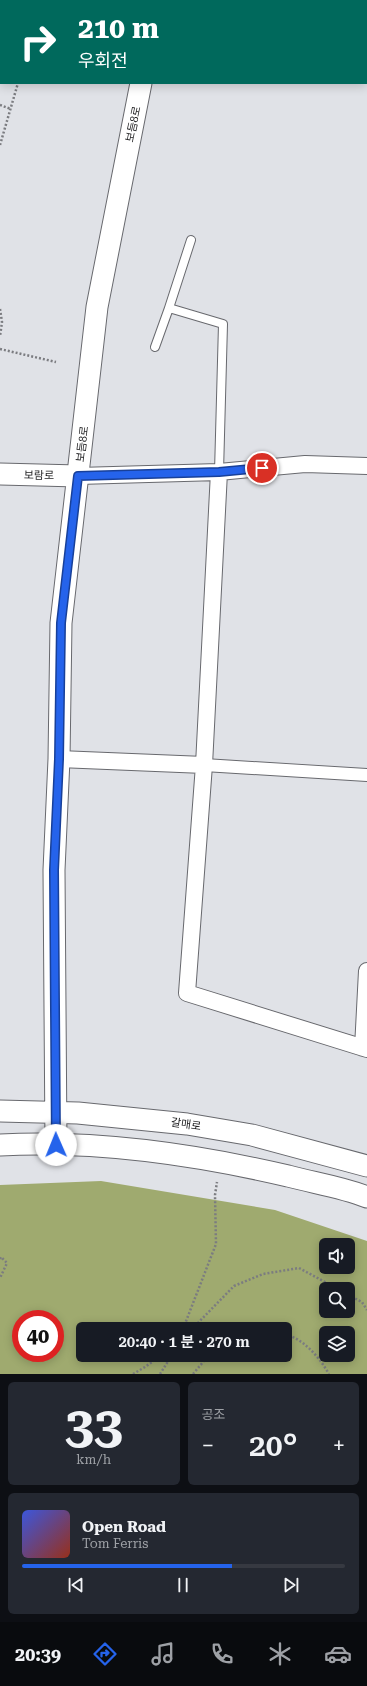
<!DOCTYPE html>
<html lang="ko">
<meta charset="utf-8">
<style>
body{margin:0;font-family:"Roboto Serif","Noto Sans KR",serif;background:#242831;color:#f1f3f6;height:100vh;display:flex;flex-direction:column;font-size:15px;white-space:nowrap}
*{box-sizing:border-box;margin:0}
p{font-size:13px;color:#9ea1a6}
.icon{flex:none;width:22px;height:22px;fill:none;stroke:currentColor;stroke-width:2;stroke-linecap:round;stroke-linejoin:round}
.map{position:relative;height:1374px;overflow:hidden}
.details{display:flex;flex-direction:column;gap:8px;padding:8px;background:#0d0f14;flex:1}
.details>*{flex:none}
.top-card{position:absolute;left:0px;top:0px;width:367px;height:84px;box-shadow:0 2px 10px #0003;background:#00695c;color:#fff;overflow:hidden}
.fabs{position:absolute;left:319px;top:1238px;display:grid;gap:8px}
.fabs a{display:grid;place-items:center;width:36px;height:36px;border-radius:6px;background:#171b24;box-shadow:0 2px 10px #0003;font-size:20px}
.speed{position:absolute;left:12px;top:1310px;display:flex;gap:8px;font-size:20px;font-weight:700;text-align:center}
.speed>*{display:grid;place-content:center;width:52px;height:52px;border-radius:50%;background:#171b24;box-shadow:0 2px 10px #0003;line-height:1}
.speed .limit{border:6px solid #d22;background:#fff;color:#111}
.pin{position:absolute;display:grid;place-items:center;width:34px;height:34px;color:#fff;margin:-17px;border:2px solid #fff;border-radius:50%;box-shadow:0 1px 4px #0007}
.me{position:absolute;width:44px;margin:-22px;rotate:359deg;stroke-linejoin:round;filter:drop-shadow(0 0 3px #0008)}
.turn{display:flex;align-items:center;gap:14px;height:84px;padding:0 12px;font-size:18px}
.turn .icon{width:52px;height:52px;stroke-width:2.5}
.turn b{display:block;font-size:28px;line-height:34px}
.big{font-size:30px;font-weight:600;line-height:1.1}
.details .card{flex:1;display:flex;flex-direction:column;justify-content:center;gap:6px;min-width:0;padding:0 14px;border-radius:6px;background:#242831}
.details .dial{align-items:center;gap:0}
.dial b{font-size:52px;line-height:1}
.song{display:flex;align-items:center;gap:12px}
.cover{width:48px;height:48px;border-radius:6px;background:linear-gradient(135deg,hsl(230 70% 55%),hsl(10 70% 35%))}
.played{height:4px;border-radius:2px;background:linear-gradient(90deg,#2563eb 65%,#363941 65%)}
.keys{display:flex;justify-content:space-around;direction:ltr}
.heat{display:flex;justify-content:space-between;align-items:center;font-size:22px;direction:ltr}
.details .tiles{flex:1;display:grid;gap:8px;grid-template-columns:1fr 1fr}
.card:last-child{grid-column:span 2}
.trip{position:absolute;left:76px;top:1322px;width:216px;height:40px;border-radius:6px;background:#171b24;box-shadow:0 2px 10px #0003;font-weight:600;line-height:40px;text-align:center}
.tabs{display:flex;height:64px;justify-content:space-around;align-items:center;background:#090b0e;color:#9ea1a6}
.tabs .icon{width:28px;height:28px}
.tabs .selected{color:#2563eb}
.tabs b{font-size:18px;color:#f1f3f6}
.map>svg:first-child{display:block}
.forest{fill:#9faa6f;fill-rule:evenodd}
.lines{fill:none;stroke-linecap:round;stroke-linejoin:round}
.service-casing{stroke:#68696e;stroke-width:10}
.pedestrian-casing{stroke:#68696e;stroke-width:14}
.minor-casing{stroke:#68696e;stroke-width:18}
.tertiary-casing{stroke:#68696e;stroke-width:23}
.path{stroke:#7b7c80;stroke-width:2.5;stroke-dasharray:2 2;stroke-linecap:butt}
.service{stroke:#fff;stroke-width:8}
.pedestrian{stroke:#fff;stroke-width:12}
.minor{stroke:#fff;stroke-width:16}
.tertiary{stroke:#fff;stroke-width:21}
.route-casing{stroke:#184099;stroke-width:10}
.route{stroke:#2563eb;stroke-width:7}
.labels{text-anchor:middle;stroke-width:4;stroke-linejoin:round;paint-order:stroke}
.street-label{font-size:11px;fill:#232325;stroke:#fff}
</style>
<div class="map">
<svg width="367" height="1374" viewBox="0 0 367 1374">
<rect width="100%" height="100%" fill="#e0e2e7"/>
<!-- forest -->
<path class="forest" d="M 101,1181 L 275,1210 L 367,1241 L 367,1374 L 0,1374 L 0,1185 ZM 326,1245 L 348,1245 L 348,1267 L 326,1267 ZM 326,1289 L 348,1289 L 348,1311 L 326,1311 ZM 21,1319 L 55,1319 L 55,1353 L 21,1353 ZM 83,1329 L 285,1329 L 285,1355 L 83,1355 ZM 326,1333 L 348,1333 L 348,1355 L 326,1355 Z"/>
<g class="lines">
<defs>
<path id="service" d="M 191,240 L 169,308 L 223,324 L 219,472
M 155,347 L 169,308"/>
<path id="pedestrian" d="M 204,765 L 367,775"/>
<path id="minor" d="M 219,472 L 204,765 L 187,993 L 367,1049
M 78,476 L 219,472 L 305,464 L 367,466
M 59,759 L 204,765
M 363,1048 L 367,971"/>
<path id="tertiary" d="M 159,1 L 159,0
M 0,474 L 78,476
M 0,1111 L 78,1113 L 187,1124 L 252,1135 L 367,1166
M 0,1145 C 97,1140 194,1154 288,1176 C 314,1183 342,1187 367,1197
M 56,1145 L 54,870 L 59,759 L 61,623 L 97,307 L 141,83"/>
</defs>
<!-- service casing -->
<use href="#service" class="service-casing"/>
<!-- pedestrian casing -->
<use href="#pedestrian" class="pedestrian-casing"/>
<!-- minor casing -->
<use href="#minor" class="minor-casing"/>
<!-- tertiary casing -->
<use href="#tertiary" class="tertiary-casing"/>
<!-- path -->
<path class="path" d="M 42,1 L 43,0
M 0,105 L 11,109
M 0,145 L 18,83
M 0,309 L 2,322 L 0,336
M 0,349 L 56,362
M 0,1259 L 1,1257 L 7,1263 L 0,1278
M 348,1295 L 362,1302 L 367,1310
M 183,1329 L 216,1244 L 215,1195 L 217,1182
M 192,1329 L 234,1286 L 263,1274 L 299,1268 L 338,1289
M 285,1334 C 305,1340 319,1357 329,1374
M 133,1374 L 145,1367 L 162,1355
M 160,1374 L 172,1355
M 193,1374 L 209,1355"/>
<!-- service -->
<use href="#service" class="service"/>
<!-- pedestrian -->
<use href="#pedestrian" class="pedestrian"/>
<!-- minor -->
<use href="#minor" class="minor"/>
<!-- tertiary -->
<use href="#tertiary" class="tertiary"/>
</g>
<g class="lines">
<defs>
<path id="route" d="M 56,1145 L 54,870 L 59,759 L 61,623 L 78,476 L 219,472 L 262,468"/>
</defs>
<!-- route casing -->
<use href="#route" class="route-casing"/>
<!-- route -->
<use href="#route" class="route"/>
</g>
<g class="labels">
<!-- street labels -->
<g class="street-label">
<text transform="translate(133 124) rotate(-78)" y="4">보듬8로</text>
<text transform="translate(82 444) rotate(-83)" y="4">보듬8로</text>
<text transform="translate(39 475) rotate(1)" y="4">보람로</text>
<text transform="translate(186 1124) rotate(8)" y="4">갈매로</text>
</g>
</g>
</svg>
<div class="fabs">
<a><svg class="icon" aria-label="sound" viewBox="0 0 24 24"><path d="M4 9h4l5-4v14l-5-4H4zM17 9q2 3 0 6"/></svg></a>
<a><svg class="icon" aria-label="search" viewBox="0 0 24 24"><circle cx="10" cy="10" r="6"/><path d="M15 15l6 6"/></svg></a>
<a><svg class="icon" aria-label="layers" viewBox="0 0 24 24"><path d="M12 4l9 5-9 5-9-5zM3 14l9 5 9-5"/></svg></a>
</div>
<div class="speed"><div class="limit">40</div></div>
<div class="pin" style="left:262px;top:468px;background:#d93025"><svg class="icon" aria-label="arrive" viewBox="0 0 24 24"><path d="M6 21V4h12l-3 4 3 4H6"/></svg></div>
<svg class="me" style="left:56px;top:1145px" viewBox="-20 -20 40 40"><circle r="19" fill="#fff"/><path d="M0-13L10 11 0 6-10 11z" fill="#2563eb"/></svg>
<div class="trip">20:40 · 1 분 · 270 m</div>
<div class="top-card">
<div class="turn"><svg class="icon" aria-label="right" viewBox="0 0 24 24"><path d="M7 20v-9h11M14 6l5 5-5 5"/></svg><div><b>210 m</b>우회전</div></div>
</div>
</div>
<section class="details">
<div class="tiles">
<div class="card dial"><b>33</b><p>km/h</p></div>
<div class="card"><p>공조</p>
<div class="heat"><a>−</a><b class="big">20°</b><a>+</a></div>
</div>
<div class="card">
<div class="song"><i class="cover"></i><div><b>Open Road</b><p>Tom Ferris</p></div></div>
<div class="played"></div>
<div class="keys"><svg class="icon" aria-label="previous" viewBox="0 0 24 24"><path d="M18 5L8 12l10 7zM5 5v14"/></svg><svg class="icon" aria-label="pause" viewBox="0 0 24 24"><path d="M8 5v14M16 5v14"/></svg><svg class="icon" aria-label="next" viewBox="0 0 24 24"><path d="M6 5l10 7-10 7zM19 5v14"/></svg></div>
</div>
</div>
</section>
<nav class="tabs">
<b>20:39</b>
<svg class="icon selected" aria-label="directions" viewBox="0 0 24 24"><path d="M12 3l9 9-9 9-9-9zM9 14v-3h6M13 9l2 2-2 2"/></svg>
<svg class="icon" aria-label="music" viewBox="0 0 24 24"><path d="M9 18V5l10-2v13"/><circle cx="6" cy="18" r="3"/><circle cx="16" cy="16" r="3"/></svg>
<svg class="icon" aria-label="phone" viewBox="0 0 24 24"><path d="M5 4h4l2 5-3 2q2 4 5 5l2-3 5 2v4C11 20 4 13 5 4z"/></svg>
<svg class="icon" aria-label="climate" viewBox="0 0 24 24"><path d="M12 3v18M4 7l16 10M4 17L20 7"/></svg>
<svg class="icon" aria-label="car" viewBox="0 0 24 24"><path d="M5 17H2v-5l4-1 3-4h7l3 4 3 1v5h-3M9 17h6M6 11h13"/><circle cx="7" cy="17" r="2"/><circle cx="17" cy="17" r="2"/></svg>
</nav>
